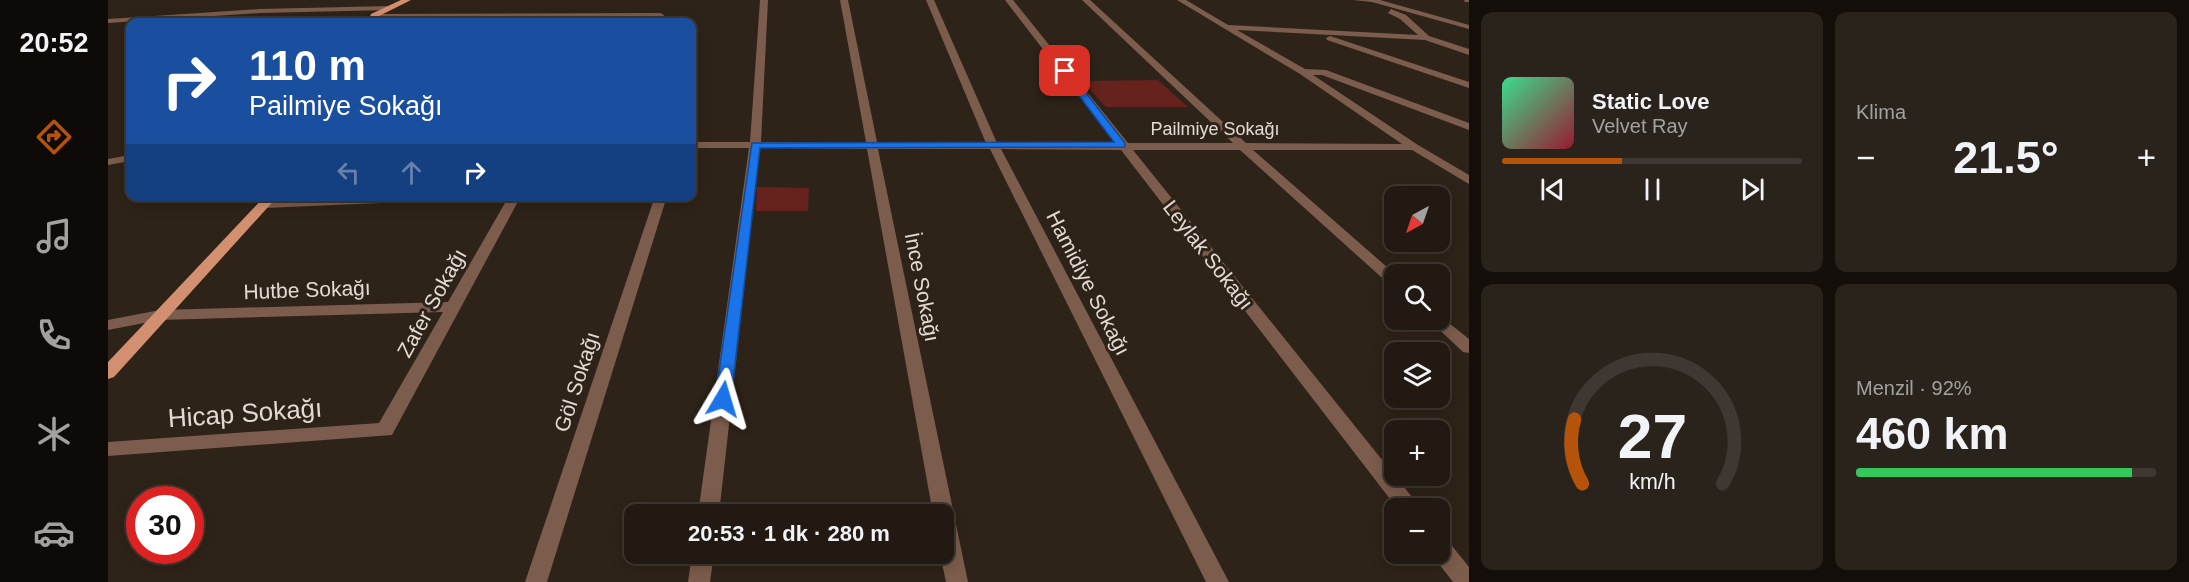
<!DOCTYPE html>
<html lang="tr">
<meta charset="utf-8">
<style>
body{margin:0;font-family:Helvetica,sans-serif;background:#2a231b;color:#f1f3f6;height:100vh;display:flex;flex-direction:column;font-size:22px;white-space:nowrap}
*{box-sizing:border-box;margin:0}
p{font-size:20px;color:#a2a19f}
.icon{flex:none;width:33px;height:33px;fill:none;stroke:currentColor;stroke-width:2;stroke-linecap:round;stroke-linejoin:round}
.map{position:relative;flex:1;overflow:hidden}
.side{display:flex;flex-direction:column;gap:12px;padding:12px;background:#130e0a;width:720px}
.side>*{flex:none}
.banner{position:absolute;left:18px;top:18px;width:570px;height:183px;border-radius:12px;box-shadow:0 3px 15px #0003,0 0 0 2px #3f3832;background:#1a4fa0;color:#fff;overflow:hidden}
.needle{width:39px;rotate:220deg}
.controls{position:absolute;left:1276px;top:186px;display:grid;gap:12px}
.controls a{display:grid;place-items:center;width:66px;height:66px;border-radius:12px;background:#221a12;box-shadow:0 3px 15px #0003,0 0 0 2px #3f3832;font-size:30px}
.speed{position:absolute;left:18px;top:486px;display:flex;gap:12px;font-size:30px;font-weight:700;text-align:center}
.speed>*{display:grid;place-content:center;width:78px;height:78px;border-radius:50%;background:#221a12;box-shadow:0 3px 15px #0003,0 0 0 2px #3f3832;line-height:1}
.speed .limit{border:9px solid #d22;background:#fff;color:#111}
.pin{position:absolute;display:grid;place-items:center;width:51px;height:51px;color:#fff;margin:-26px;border-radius:12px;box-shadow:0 3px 9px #0006}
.me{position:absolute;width:66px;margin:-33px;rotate:7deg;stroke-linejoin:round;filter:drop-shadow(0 0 4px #0008)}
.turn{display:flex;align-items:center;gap:21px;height:126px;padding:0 24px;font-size:27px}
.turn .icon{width:78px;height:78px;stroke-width:2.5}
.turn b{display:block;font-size:42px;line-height:51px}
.lanes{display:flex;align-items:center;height:57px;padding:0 24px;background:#0003;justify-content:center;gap:30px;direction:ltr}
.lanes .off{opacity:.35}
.big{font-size:45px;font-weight:800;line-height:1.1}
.side .card{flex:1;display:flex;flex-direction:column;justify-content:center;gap:9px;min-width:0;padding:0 21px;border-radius:12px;background:#2a231b}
.side .dial{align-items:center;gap:0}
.dial svg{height:156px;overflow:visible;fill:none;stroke:#3f3832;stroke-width:7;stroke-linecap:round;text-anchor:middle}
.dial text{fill:#f1f3f6;stroke:none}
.song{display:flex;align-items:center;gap:18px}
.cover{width:72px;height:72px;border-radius:9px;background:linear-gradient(135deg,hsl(150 70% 55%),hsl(350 70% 35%))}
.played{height:6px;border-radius:3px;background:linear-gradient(90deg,#b45309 40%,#3f3832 40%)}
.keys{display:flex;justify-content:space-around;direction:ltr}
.heat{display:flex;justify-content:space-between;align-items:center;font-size:33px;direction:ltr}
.charge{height:9px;border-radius:4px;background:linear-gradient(90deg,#34c759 92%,#3f3832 0)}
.side .tiles{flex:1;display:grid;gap:12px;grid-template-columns:repeat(2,1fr)}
.trip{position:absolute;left:516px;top:504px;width:330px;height:60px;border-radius:12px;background:#221a12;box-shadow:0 3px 15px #0003,0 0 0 2px #3f3832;font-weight:800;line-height:60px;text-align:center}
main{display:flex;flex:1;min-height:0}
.tabs{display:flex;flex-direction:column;width:108px;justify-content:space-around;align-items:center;background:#0e0a07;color:#a2a19f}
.tabs .icon{width:42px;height:42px}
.tabs .selected{color:#b45309}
.tabs b{font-size:27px;color:#f1f3f6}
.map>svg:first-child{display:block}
.green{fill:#66221d}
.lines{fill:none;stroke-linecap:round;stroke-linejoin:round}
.minor{fill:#7c5c4c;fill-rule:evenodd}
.major{fill:#d39070;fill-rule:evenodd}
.route{fill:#1a73e8;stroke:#114b97;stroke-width:1.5}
.labels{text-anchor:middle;stroke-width:6;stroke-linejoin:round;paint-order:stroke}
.far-street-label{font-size:18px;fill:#e2dad3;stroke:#2e2318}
.street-label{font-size:21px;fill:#e2dad3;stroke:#2e2318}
.near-street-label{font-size:26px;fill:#e2dad3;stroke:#2e2318}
</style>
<main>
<nav class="tabs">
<b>20:52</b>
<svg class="icon selected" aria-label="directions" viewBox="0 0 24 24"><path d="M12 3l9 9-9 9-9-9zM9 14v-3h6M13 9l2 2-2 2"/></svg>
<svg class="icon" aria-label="music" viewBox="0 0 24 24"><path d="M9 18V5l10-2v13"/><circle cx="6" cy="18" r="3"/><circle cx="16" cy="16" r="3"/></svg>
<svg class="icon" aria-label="phone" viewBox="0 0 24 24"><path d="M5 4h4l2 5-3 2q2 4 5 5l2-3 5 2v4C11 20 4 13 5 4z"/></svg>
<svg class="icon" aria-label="climate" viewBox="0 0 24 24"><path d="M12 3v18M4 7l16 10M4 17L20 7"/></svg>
<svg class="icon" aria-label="car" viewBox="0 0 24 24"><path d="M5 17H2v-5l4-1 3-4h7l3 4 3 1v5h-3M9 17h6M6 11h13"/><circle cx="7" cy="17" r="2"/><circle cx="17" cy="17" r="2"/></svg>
</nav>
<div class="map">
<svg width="1361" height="582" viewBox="0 0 1361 582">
<rect width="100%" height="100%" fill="#2e2318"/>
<!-- green -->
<path class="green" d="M 1050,80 L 1080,107 L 998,107 L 974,81 Z
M 649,187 L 701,188 L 700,211 L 648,211 Z"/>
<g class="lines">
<!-- minor -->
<path class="minor" d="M 652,0 L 660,0 L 653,142 L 758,142 L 732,0 L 740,0 L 769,142 L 878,143 L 818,0 L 826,0 L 889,143 L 1007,143 L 897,0 L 905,0 L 1020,143 L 1125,143 L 974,0 L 982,0 L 1138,143 L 1294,144 L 1192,74 L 1069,0 L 1078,0 L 1120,25 L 1310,35 L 1292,19 L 1280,13 L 1283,9 L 1298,15 L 1321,36 L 1361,49 L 1361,55 L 1317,40 L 1129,30 L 1197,69 L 1218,70 L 1361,123 L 1361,130 L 1214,75 L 1205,75 L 1310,145 L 1361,175 L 1361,184 L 1304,150 L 1145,150 L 1287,274 L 1287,286 L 1282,285 L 1132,150 L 1025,150 L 1308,502 L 1311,508 L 1289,508 L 1013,150 L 893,149 L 1121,582 L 1098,582 L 882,149 L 770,149 L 860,582 L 838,582 L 832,554 L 836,554 L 836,514 L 825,514 L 759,149 L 652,148 L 611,514 L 590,514 L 641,148 L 584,148 L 584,142 L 642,142 Z
M 1245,0 L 1272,0 L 1361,25 L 1361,29 L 1264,2 Z
M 1356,0 L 1361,0 L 1361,2 L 1357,2 Z
M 280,6 L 283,10 L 152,13 L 0,23 L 0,19 L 152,9 Z
M 552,13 L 556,15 L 555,17 L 266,18 L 262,16 L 266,14 Z
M 1222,36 L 1361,82 L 1361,88 L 1219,40 L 1218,38 Z
M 22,155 L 22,161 L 0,165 L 0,159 Z
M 244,196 L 348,196 L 342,200 L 157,208 L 151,204 L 157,200 Z
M 401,196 L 413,196 L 284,435 L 0,456 L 0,442 L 271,423 L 335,312 L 52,320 L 0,330 L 0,320 L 52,310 L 340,302 Z
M 547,196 L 559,196 L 439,582 L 417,582 Z
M 1332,316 L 1361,339 L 1361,353 L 1355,352 L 1321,320 L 1332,320 Z
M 1332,539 L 1340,541 L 1361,567 L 1361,582 L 1345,582 L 1324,555 L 1332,554 Z
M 584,554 L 606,554 L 602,582 L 580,582 Z"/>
<!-- major -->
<path class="major" d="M 293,0 L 303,0 L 269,17 L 267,22 L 260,22 L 263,14 Z
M 157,196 L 170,196 L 6,377 L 0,379 L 0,362 Z"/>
</g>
<!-- route -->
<path class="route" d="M 954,70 L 960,70 L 1017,143 L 1017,147 L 652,148 L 623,399 L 621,403 L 609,403 L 607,399 L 644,143 L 1006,142 L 954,73 Z"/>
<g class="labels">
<!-- far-street labels -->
<g class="far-street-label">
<text x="1107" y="135">Pailmiye Sokağı</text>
</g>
<!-- street labels -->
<g class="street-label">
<text transform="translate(1100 255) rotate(52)" y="7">Leylak Sokağı</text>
<text transform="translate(980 283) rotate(63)" y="7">Hamidiye Sokağı</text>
<text transform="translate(814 287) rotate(79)" y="7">İnce Sokağı</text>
<text transform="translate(199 290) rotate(-2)" y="7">Hutbe Sokağı</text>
<text transform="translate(324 303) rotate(-61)" y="7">Zafer Sokağı</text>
<text transform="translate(469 382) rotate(-72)" y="7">Göl Sokağı</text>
</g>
<!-- near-street labels -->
<g class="near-street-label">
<text transform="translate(137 413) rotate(-4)" y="9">Hicap Sokağı</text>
</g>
</g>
</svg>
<div class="controls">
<a><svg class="needle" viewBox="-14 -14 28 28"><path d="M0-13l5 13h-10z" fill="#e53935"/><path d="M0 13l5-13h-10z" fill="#a2a19f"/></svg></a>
<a><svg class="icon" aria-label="search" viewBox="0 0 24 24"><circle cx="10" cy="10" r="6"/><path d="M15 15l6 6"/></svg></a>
<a><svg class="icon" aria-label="layers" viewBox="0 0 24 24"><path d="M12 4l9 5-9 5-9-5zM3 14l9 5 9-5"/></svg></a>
<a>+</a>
<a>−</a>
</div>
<div class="speed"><div class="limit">30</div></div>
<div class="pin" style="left:957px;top:71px;background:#d93025"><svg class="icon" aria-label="arrive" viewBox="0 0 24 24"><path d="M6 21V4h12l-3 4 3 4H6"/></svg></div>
<svg class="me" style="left:615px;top:399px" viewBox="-20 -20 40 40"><path d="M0-17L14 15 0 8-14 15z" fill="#1a73e8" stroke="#fff" stroke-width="4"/></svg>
<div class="trip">20:53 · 1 dk · 280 m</div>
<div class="banner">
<div class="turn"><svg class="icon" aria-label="right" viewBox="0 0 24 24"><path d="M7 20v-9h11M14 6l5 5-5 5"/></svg><div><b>110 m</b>Pailmiye Sokağı</div></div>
<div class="lanes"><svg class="icon off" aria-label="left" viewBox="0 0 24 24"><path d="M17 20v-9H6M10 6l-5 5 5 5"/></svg><svg class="icon off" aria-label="ahead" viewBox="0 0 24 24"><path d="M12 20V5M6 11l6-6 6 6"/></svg><svg class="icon" aria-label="right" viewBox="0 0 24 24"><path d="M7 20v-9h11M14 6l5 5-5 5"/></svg></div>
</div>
</div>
<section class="side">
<div class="tiles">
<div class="card">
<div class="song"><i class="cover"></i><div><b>Static Love</b><p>Velvet Ray</p></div></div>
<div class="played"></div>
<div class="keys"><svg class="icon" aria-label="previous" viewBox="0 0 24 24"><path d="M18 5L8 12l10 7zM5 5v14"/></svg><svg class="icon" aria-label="pause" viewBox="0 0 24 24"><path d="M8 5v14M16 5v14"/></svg><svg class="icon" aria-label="next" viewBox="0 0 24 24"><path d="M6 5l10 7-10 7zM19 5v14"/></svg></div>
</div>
<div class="card"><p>Klima</p>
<div class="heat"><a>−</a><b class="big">21.5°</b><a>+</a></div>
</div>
<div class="card dial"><svg viewBox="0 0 100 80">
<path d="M14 69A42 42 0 1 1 86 69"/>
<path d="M14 69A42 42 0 0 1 10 36" stroke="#b45309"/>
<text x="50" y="56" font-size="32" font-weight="700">27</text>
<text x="50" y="72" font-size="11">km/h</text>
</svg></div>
<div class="card"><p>Menzil · 92%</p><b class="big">460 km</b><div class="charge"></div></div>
</div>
</section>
</main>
